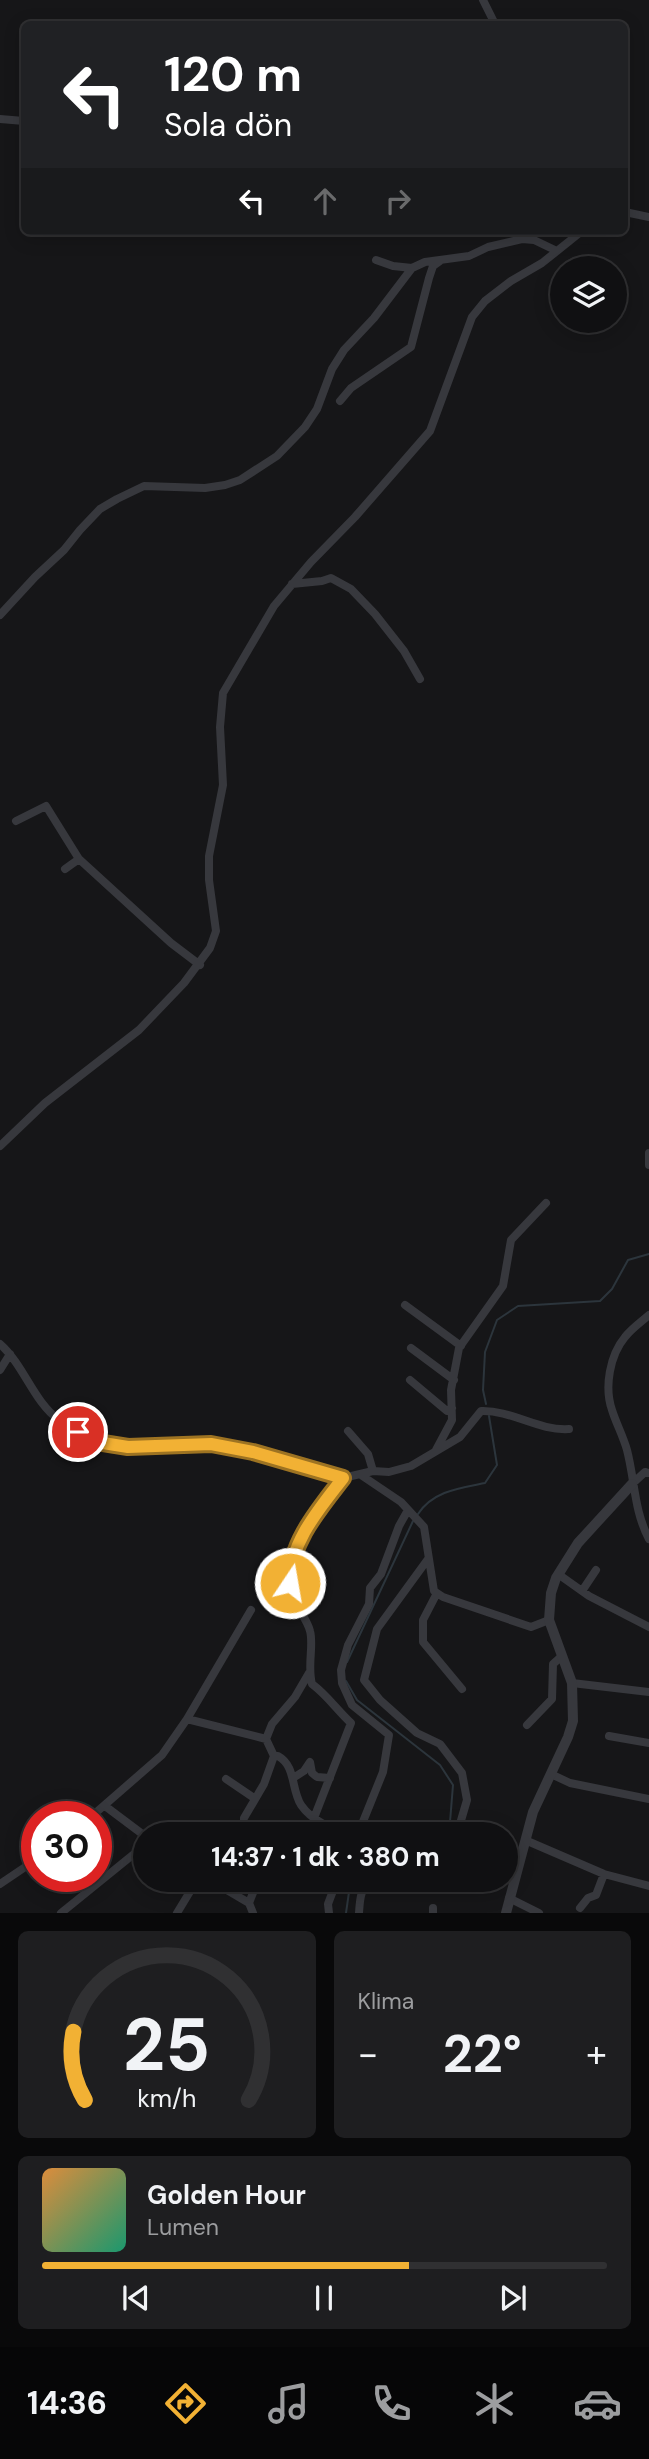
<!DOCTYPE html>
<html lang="tr">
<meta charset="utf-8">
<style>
body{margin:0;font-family:"DM Sans",sans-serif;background:#1e1e20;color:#f1f3f6;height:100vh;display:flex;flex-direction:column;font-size:26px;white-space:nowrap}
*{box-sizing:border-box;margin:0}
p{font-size:23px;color:#9c9d9f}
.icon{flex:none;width:38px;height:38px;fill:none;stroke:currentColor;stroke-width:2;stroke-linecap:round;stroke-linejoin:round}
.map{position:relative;height:1913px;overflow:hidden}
.sheet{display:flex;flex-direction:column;gap:18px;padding:18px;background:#09090a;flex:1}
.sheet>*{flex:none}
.hud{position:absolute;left:21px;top:21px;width:607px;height:214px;border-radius:10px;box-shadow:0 4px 18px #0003,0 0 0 2px #303032;background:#202124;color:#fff;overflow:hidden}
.controls{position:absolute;left:550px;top:256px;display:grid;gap:14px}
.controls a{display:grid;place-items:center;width:77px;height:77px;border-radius:50%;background:#101012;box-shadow:0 4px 18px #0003,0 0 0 2px #303032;font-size:35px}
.speed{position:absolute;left:21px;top:1801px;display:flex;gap:14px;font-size:35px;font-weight:700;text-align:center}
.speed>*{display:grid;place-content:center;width:91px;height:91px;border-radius:50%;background:#101012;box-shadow:0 4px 18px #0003,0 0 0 2px #303032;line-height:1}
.speed .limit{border:10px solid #d22;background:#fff;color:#111}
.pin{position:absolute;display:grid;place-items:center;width:60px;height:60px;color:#fff;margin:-30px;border:4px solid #fff;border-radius:50%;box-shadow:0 2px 7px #0007}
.me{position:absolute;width:77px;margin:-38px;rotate:12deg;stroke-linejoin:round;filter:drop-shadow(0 0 5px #0008)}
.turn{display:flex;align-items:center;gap:24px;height:147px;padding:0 28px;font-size:32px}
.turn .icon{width:91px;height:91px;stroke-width:2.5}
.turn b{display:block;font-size:49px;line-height:60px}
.lanes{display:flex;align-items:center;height:66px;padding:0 28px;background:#0003;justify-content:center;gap:35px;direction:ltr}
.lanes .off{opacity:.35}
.big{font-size:52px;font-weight:700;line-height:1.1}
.sheet .tile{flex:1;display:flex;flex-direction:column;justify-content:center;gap:10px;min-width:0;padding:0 24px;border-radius:10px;background:#1e1e20}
.sheet .dial{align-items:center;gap:0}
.dial svg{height:182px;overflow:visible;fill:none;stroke:#303032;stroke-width:7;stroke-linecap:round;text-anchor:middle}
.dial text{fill:#f1f3f6;stroke:none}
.song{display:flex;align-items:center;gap:21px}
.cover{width:84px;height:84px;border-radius:10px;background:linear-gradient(135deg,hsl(30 70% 55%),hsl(160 70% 35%))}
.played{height:7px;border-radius:4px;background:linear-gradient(90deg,#f2b134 65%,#303032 65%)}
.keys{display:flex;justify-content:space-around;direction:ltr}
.heat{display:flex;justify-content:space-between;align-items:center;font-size:38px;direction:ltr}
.sheet .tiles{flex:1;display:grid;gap:18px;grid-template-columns:1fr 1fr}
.tile:last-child{grid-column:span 2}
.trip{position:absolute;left:133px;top:1822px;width:385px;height:70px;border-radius:35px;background:#101012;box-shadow:0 4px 18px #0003,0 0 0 2px #303032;font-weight:700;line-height:70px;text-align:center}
.tab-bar{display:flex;height:112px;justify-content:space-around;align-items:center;background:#060607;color:#9c9d9f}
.tab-bar .icon{width:49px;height:49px}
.tab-bar .on{color:#f2b134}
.tab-bar b{font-size:32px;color:#f1f3f6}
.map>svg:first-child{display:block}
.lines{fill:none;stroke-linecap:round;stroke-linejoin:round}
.stream{stroke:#2c353c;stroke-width:2}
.minor{stroke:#37383d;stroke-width:8}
.tertiary{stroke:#37383d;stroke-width:10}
.route-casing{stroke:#9d7322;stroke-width:18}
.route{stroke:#f2b134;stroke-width:12}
</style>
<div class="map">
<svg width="649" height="1913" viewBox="0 0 649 1913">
<rect width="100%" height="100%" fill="#161618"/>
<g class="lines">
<!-- stream -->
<path class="stream" d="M 486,1404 L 483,1390 L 485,1352 L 497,1320 L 518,1306 L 600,1301 L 612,1289 L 628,1260 L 649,1254
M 418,1514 C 433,1491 460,1488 485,1483 L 497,1465 L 489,1416
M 347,1662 L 413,1521
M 346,1681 L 357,1700 L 440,1765 L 453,1785 L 450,1822 L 442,1834
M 346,1913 L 350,1885 L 353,1880"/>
<!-- minor -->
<path class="minor" d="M 483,0 L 495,24
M 0,119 L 24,121
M 625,212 L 649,217
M 376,260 L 393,266 L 412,268
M 340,401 L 351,388 L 411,347 L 429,278 L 433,266 L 440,261
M 292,584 L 322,581 L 331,578 L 351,589 L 375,614 L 404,651 L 420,679
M 0,615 L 35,577 L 64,550 L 80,530 L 100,509 L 117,499 L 144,486 L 205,488 L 225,485 L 240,480 L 277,456 L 305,427 L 317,409 L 332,369 L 344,350 L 374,318 L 412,268 L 425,262 L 469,256 L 488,247 L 522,239 L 534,240 L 557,251
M 16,821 L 46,806 L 79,859 L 171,943 L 200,965
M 65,869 L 79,859
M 0,1146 L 45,1103 L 139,1030 L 184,983 L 210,948 L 216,931 L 209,880 L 209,856 L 223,785 L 220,727 L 223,693 L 274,606 L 311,562 L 355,517 L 430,431 L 472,317 L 485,301 L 511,281 L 542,263 L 582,231
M 649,1153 L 649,1165
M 405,1305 L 461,1346
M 649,1315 C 641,1322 631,1329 625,1337 C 610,1355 604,1387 612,1410 C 616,1423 623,1436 627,1450 C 635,1481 634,1511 649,1539
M 0,1344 C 24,1365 33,1401 59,1420 C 80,1434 102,1446 128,1447 C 156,1448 185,1440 213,1444 C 257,1451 300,1467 343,1478
M 411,1348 L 454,1380
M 0,1370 L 10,1354
M 410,1380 L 447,1411 L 452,1408
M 348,1431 L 368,1454 L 373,1471
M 436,1450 L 452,1420 L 451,1390 L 459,1348 L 503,1286 L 511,1240 L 546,1203
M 361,1475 L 401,1502 L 424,1527 L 434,1591 L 443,1597 L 531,1627 L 549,1620
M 632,1484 L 645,1472 L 649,1473
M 428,1559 L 377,1629 L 364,1680 L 380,1700 L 417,1733 L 440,1744 L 462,1773 L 467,1800 L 457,1834
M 558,1574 L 589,1596 L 649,1627
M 582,1591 L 596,1570
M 437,1593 L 423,1620 L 423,1642 L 462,1689
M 251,1610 L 187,1719 L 266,1739
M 572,1683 L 649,1692
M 527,1725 L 552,1699 L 553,1664 L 562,1656
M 609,1736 L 649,1743
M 274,1756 L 266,1739 L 272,1724 L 295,1697 L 309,1673
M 551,1774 L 570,1783 L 649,1799
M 293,1778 L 304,1771 L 310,1762 L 312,1773 L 317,1777 L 330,1778
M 226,1779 L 254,1798
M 105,1806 L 145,1836
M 92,1816 L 162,1755 L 187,1719
M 314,1818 L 351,1723 C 337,1710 327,1695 312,1684 C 307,1666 314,1645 310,1631 C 307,1619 297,1609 293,1597 C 278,1554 319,1510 343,1478 L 373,1471 L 389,1472 L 411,1466 L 460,1437 L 481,1411 C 512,1410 538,1431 569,1429
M 249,1834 L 244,1829 L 244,1818 L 264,1784 L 274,1756 L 278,1756 C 296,1766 291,1789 301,1805 C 312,1821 331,1828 348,1834
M 358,1834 L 383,1772 L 389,1735 L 352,1705 L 342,1683 L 341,1670 L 348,1645 L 369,1604 L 370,1588 L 381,1574 L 399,1526 L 408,1510
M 525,1840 L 604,1874 L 649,1886
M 210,1880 L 249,1903
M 0,1884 L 37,1859
M 509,1898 L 539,1913
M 580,1908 L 588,1898 L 596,1895 L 604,1874
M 61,1913 L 145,1845
M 177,1913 L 197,1880
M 253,1913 L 249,1903 L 258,1880
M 329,1913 L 328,1904 L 337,1880
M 359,1913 C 360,1899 360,1888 372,1880
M 433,1913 L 433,1908"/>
<!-- tertiary -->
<path class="tertiary" d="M 506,1913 L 533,1812 L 568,1737 L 573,1721 L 572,1683 L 549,1620 L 551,1593 L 556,1578 L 578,1543 L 632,1484"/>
</g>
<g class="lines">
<defs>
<path id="route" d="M 78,1432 L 103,1443 L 128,1447 L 211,1444 L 253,1452 L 343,1478 C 320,1508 289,1543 290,1583"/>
</defs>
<!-- route casing -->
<use href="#route" class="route-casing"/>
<!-- route -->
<use href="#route" class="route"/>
</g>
</svg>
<div class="controls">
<a><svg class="icon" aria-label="layers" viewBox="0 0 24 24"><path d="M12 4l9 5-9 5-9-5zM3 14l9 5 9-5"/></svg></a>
</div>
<div class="speed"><div class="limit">30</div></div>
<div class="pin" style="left:78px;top:1432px;background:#d93025"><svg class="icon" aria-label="arrive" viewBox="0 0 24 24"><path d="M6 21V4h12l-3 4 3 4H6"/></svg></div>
<svg class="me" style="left:290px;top:1583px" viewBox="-20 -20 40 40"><circle r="17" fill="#f2b134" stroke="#fff" stroke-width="3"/><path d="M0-11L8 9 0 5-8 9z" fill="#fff"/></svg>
<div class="trip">14:37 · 1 dk · 380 m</div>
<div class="hud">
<div class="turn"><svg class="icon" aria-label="left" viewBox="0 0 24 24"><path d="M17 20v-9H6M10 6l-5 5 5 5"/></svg><div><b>120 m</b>Sola dön</div></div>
<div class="lanes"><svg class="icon" aria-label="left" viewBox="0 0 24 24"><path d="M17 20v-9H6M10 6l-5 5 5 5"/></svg><svg class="icon off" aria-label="ahead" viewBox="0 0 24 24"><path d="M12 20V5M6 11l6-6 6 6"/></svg><svg class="icon off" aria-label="right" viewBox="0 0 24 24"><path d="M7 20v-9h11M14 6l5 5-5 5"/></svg></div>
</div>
</div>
<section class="sheet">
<div class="tiles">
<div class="tile dial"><svg viewBox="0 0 100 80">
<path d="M14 69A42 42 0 1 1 86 69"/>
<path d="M14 69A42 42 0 0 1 9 39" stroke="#f2b134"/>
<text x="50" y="56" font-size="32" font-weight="700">25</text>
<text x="50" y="72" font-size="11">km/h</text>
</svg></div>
<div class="tile"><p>Klima</p>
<div class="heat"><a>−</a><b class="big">22°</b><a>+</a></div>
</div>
<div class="tile">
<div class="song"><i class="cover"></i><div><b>Golden Hour</b><p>Lumen</p></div></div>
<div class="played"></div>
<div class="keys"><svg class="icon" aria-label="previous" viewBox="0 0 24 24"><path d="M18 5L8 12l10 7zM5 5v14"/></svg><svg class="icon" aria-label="pause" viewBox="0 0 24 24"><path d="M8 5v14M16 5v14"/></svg><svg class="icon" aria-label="next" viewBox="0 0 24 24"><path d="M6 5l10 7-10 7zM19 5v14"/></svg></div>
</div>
</div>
</section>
<nav class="tab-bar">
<b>14:36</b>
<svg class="icon on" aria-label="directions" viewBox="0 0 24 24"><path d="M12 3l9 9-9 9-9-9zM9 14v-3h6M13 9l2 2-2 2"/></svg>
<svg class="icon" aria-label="music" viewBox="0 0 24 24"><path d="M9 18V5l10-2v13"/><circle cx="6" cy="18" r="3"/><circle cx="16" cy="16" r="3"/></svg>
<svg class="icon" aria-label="phone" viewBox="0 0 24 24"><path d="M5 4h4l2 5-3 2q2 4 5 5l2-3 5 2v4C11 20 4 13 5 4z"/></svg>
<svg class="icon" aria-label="climate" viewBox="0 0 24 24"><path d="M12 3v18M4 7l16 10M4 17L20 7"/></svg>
<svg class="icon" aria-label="car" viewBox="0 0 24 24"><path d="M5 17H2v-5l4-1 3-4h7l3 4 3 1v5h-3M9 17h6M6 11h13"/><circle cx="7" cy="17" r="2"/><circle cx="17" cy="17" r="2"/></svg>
</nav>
